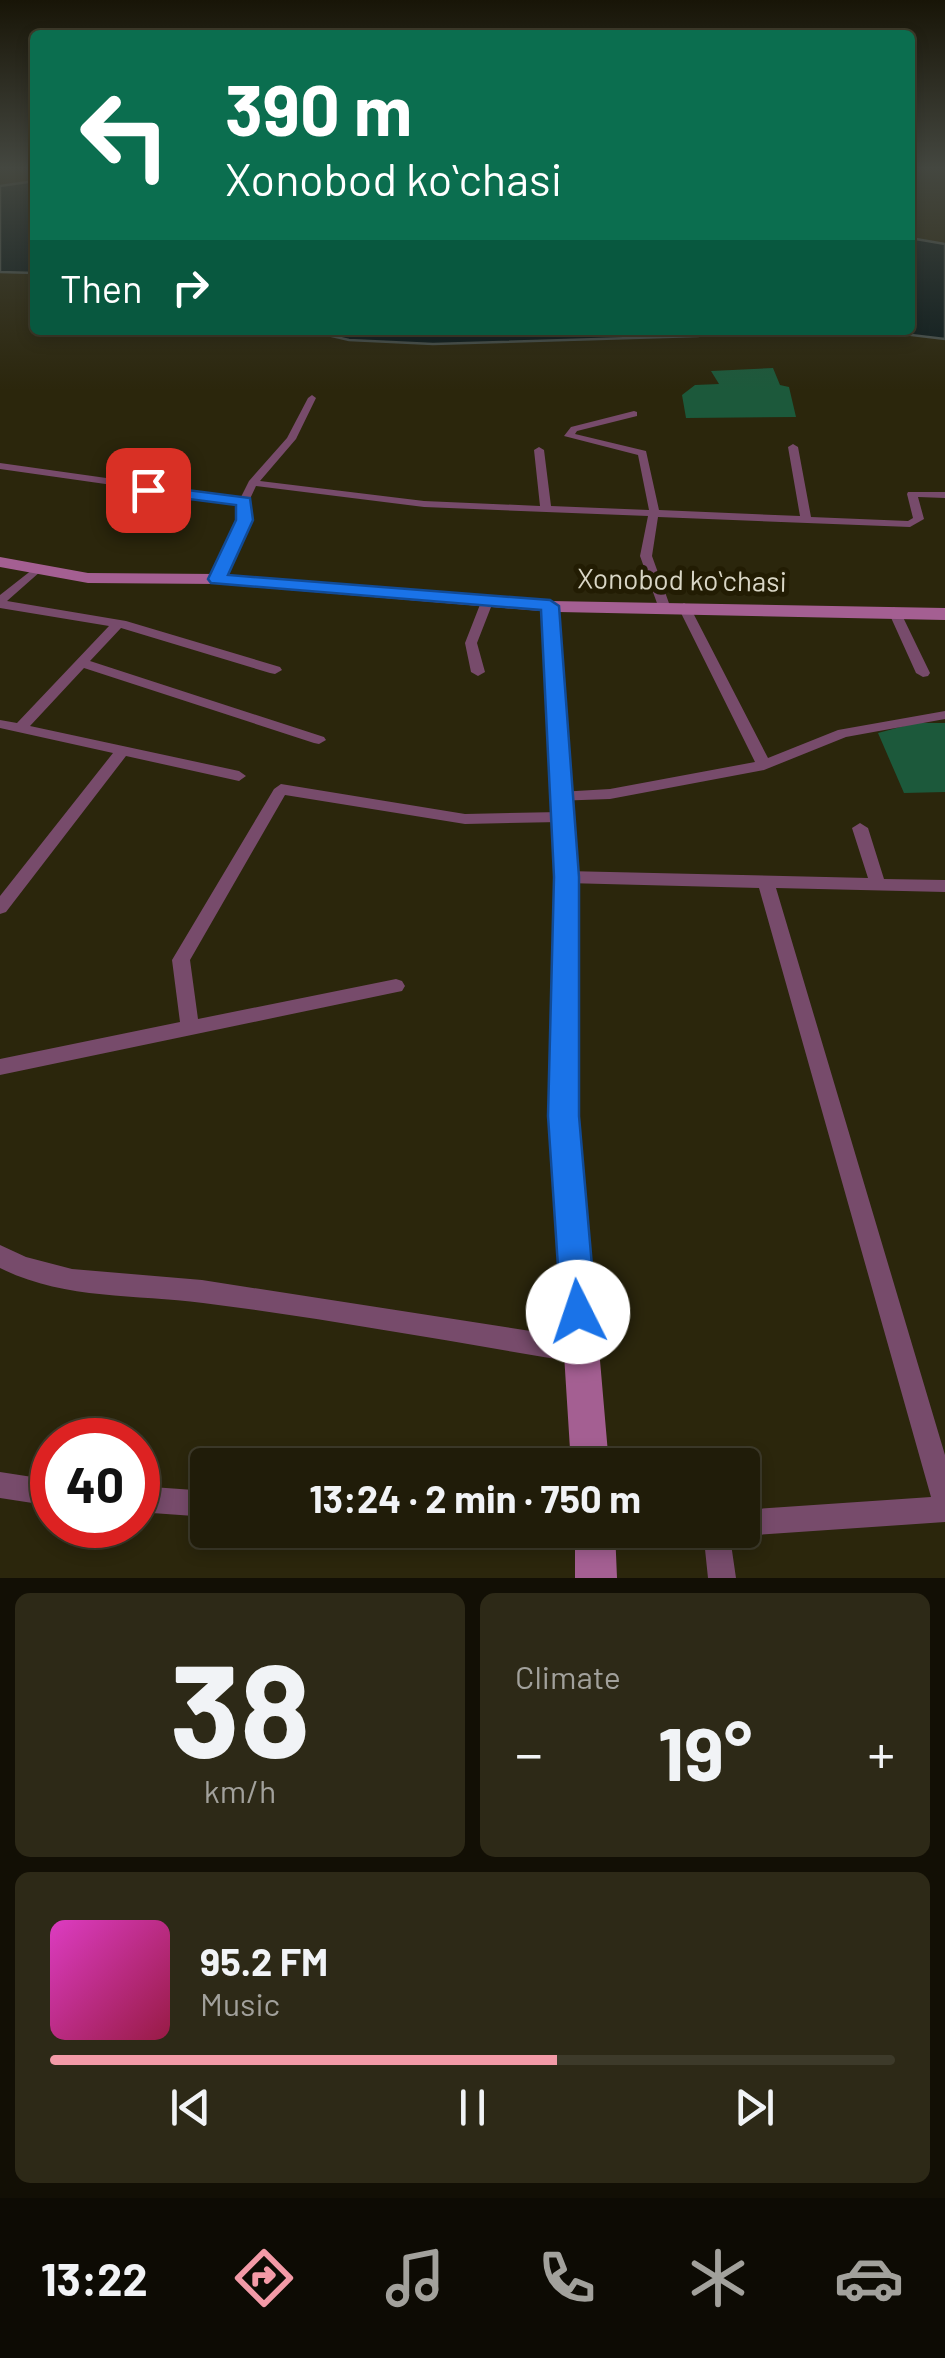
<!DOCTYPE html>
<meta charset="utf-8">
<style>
body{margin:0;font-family:Barlow,sans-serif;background:#2d2917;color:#f1f3f6;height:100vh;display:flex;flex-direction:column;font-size:38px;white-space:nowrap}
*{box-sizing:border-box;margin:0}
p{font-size:32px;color:#a2a19c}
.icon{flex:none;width:55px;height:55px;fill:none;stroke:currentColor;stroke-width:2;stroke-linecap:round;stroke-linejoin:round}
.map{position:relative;height:1578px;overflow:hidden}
.drawer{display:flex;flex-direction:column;gap:15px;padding:15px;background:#120f05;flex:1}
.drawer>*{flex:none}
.top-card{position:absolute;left:30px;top:30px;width:885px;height:305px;border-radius:10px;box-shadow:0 5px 15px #0003,0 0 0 2px #3d3a2a;background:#0b6e4f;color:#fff;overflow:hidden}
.speed{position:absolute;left:30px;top:1418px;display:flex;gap:20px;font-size:50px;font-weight:700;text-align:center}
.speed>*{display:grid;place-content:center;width:130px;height:130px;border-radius:50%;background:#201c09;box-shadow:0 5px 15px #0003,0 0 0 2px #3d3a2a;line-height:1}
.speed .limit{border:15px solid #d22;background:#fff;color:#111}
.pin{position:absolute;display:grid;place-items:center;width:85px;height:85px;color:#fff;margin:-42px;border-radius:20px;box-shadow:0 5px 15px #0006}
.me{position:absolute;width:110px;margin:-55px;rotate:356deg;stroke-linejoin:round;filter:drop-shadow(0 0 8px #0008)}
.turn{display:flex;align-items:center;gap:35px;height:210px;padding:0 30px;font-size:45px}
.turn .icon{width:130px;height:130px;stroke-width:2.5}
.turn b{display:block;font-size:70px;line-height:85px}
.then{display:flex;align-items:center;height:95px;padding:0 30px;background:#0003;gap:20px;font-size:38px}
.big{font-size:75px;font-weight:700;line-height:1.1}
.drawer .card{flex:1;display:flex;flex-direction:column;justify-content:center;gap:15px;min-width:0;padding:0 35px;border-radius:15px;background:#2d2917}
.drawer .dial{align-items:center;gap:0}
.dial b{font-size:130px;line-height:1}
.song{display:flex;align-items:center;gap:30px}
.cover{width:120px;height:120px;border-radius:15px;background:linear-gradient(135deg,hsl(310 70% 55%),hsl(340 70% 35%))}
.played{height:10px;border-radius:5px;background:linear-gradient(90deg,#f39aa7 60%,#3d3a2a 60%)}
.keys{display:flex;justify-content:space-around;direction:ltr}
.heat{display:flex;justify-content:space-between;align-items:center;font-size:55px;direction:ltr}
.drawer .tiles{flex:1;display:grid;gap:15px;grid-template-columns:1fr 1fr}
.card:last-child{grid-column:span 2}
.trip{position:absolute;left:190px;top:1448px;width:570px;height:100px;border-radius:10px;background:#201c09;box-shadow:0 5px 15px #0003,0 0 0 2px #3d3a2a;font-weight:700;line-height:100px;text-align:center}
.dock{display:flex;height:160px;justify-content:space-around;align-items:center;background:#0d0b04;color:#a2a19c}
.dock .icon{width:70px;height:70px}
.dock .active{color:#f39aa7}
.dock b{font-size:45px;color:#f1f3f6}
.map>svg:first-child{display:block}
.green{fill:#1c593b}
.water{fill:#0b1a1b;stroke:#49524e;stroke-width:2.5}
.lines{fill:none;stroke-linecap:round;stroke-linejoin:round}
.street{fill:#774b6b;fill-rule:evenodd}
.secondary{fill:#a45f92;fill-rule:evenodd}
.route{fill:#1a73e8;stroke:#114b97;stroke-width:2.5}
.labels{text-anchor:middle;stroke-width:10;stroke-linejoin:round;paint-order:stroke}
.far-street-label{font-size:28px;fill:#d9d6c6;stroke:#221c03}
</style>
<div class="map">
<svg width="945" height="1578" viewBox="0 0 945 1578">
<rect width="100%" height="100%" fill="#2b260c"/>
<!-- green -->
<path class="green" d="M 773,368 L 780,385 L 789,387 L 796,417 L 686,418 L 682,395 L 695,385 L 719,384 L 711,371 Z
M 915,723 L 945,723 L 945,792 L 904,793 L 878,733 Z"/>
<!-- water -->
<path class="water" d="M 35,181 L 35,273 L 0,272 L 0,186 Z
M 910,238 L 945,244 L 945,339 L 878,331 L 767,330 L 910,330 Z
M 306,330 L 731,330 L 698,336 L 433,344 L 349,340 Z"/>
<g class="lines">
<!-- street -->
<path class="street" d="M 312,395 L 316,398 L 296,439 L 260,481 L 424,501 L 540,506 L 534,450 L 539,447 L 544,450 L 551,506 L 649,510 L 638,455 L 564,436 L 571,427 L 634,411 L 637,412 L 637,416 L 577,431 L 575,434 L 646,451 L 659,510 L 800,516 L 788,447 L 793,444 L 798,447 L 811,517 L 908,521 L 913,518 L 907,494 L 908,492 L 945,492 L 945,498 L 918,497 L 924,519 L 910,527 L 658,517 L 652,556 L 670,606 L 664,610 L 658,606 L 640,556 L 648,516 L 424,507 L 256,486 L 249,501 L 249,520 L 223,579 L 217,583 L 211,579 L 239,520 L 239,503 L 0,469 L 0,463 L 241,497 L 249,481 L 287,438 L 308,398 Z
M 37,566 L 43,569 L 41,571 L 7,601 L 126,621 L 280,667 L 282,670 L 275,674 L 270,673 L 121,628 L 90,661 L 324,737 L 326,740 L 319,744 L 314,743 L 84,668 L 30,726 L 239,771 L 246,776 L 239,781 L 126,756 L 6,912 L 0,914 L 0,896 L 113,753 L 0,728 L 0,720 L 17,723 L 109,626 L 0,608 L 0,595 Z
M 487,598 L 493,602 L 477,643 L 485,672 L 478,676 L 471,672 L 465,643 L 481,602 Z
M 684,603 L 690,607 L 768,758 L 838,730 L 945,711 L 945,719 L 846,737 L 764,770 L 610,799 L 554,801 L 551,797 L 554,793 L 559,792 L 610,789 L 755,762 L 678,607 Z
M 894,607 L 900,611 L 930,673 L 928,676 L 923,677 L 916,673 L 888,611 Z
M 281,784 L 465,814 L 560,812 L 568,817 L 560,822 L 465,824 L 285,795 L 190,960 L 198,1019 L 396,979 L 402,981 L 405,986 L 402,991 L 0,1075 L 0,1059 L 180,1022 L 172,960 L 274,789 Z
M 860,823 L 868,828 L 884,879 L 945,880 L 945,892 L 776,888 L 945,1455 L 945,1522 L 742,1536 L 732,1530 L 742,1530 L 742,1510 L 931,1497 L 759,888 L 566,883 L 560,881 L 558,877 L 560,873 L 566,871 L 868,878 L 852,828 Z
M 0,1245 L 26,1257 L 72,1269 L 202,1280 L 582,1339 L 590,1343 L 594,1351 L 590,1359 L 582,1363 C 456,1343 330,1319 203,1303 C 134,1294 64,1300 0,1268 Z
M 0,1472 L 52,1480 L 52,1506 L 0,1498 Z
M 138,1486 L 208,1491 L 208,1517 L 138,1512 Z
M 534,1530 L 660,1530 L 656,1539 C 629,1551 565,1551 538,1539 Z
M 703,1530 L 729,1530 L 736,1578 L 708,1578 Z"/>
<!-- secondary -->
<path class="secondary" d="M 0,557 L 88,573 L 217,574 L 550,601 L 945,608 L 945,620 L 559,612 L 578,877 L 579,1116 L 609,1465 L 571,1465 L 549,1116 L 554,877 L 541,611 L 217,584 L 88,583 L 0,567 Z
M 575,1530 L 615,1530 L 617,1578 L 575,1578 Z"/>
</g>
<!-- sky -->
<linearGradient id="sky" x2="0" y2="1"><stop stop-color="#181507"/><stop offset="0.43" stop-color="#444740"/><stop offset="1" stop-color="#444740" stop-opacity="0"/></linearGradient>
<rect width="945" height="390" fill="url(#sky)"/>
<!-- route -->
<path class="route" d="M 148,485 L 250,498 L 253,520 L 228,575 L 550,600 L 559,606 L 579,877 L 579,1116 L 596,1312 L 591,1324 L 578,1329 L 566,1324 L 561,1312 L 548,1116 L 554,877 L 541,610 L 211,583 L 208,579 L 236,520 L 236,505 L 142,493 L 142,486 Z"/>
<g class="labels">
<!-- far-street labels -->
<g class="far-street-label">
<text transform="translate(682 580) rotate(1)" y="10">Xonobod koʻchasi</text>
</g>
</g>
</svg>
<div class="speed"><div class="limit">40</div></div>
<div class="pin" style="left:148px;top:490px;background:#d93025"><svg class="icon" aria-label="arrive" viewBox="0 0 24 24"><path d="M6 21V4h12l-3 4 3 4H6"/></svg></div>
<svg class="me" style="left:578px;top:1312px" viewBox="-20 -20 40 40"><circle r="19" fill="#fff"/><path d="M0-13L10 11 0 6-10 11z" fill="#1a73e8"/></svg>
<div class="trip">13:24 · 2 min · 750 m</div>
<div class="top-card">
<div class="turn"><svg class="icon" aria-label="left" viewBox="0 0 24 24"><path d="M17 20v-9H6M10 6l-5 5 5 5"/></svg><div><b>390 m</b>Xonobod koʻchasi</div></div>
<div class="then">Then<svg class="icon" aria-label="right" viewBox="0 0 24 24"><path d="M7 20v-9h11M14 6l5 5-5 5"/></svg></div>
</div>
</div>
<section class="drawer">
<div class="tiles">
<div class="card dial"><b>38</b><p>km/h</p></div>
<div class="card"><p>Climate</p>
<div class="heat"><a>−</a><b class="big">19°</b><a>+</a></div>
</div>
<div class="card">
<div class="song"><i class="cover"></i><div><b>95.2 FM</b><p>Music</p></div></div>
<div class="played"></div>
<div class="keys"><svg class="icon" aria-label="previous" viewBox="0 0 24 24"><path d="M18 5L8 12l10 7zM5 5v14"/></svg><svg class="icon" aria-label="pause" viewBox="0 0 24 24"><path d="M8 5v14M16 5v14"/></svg><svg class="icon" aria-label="next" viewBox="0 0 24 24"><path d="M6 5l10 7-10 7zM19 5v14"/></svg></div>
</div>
</div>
</section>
<nav class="dock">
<b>13:22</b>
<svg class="icon active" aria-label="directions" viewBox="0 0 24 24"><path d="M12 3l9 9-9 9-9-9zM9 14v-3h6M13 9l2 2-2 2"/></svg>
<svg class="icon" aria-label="music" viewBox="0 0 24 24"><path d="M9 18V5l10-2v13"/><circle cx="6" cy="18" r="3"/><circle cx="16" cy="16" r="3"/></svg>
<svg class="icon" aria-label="phone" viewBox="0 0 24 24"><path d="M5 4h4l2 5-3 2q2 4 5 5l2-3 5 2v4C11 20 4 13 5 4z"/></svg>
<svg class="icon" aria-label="climate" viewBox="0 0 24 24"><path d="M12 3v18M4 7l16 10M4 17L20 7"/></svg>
<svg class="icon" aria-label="car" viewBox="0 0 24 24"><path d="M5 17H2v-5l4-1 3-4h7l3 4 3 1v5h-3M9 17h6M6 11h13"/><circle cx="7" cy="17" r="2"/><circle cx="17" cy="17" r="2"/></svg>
</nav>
